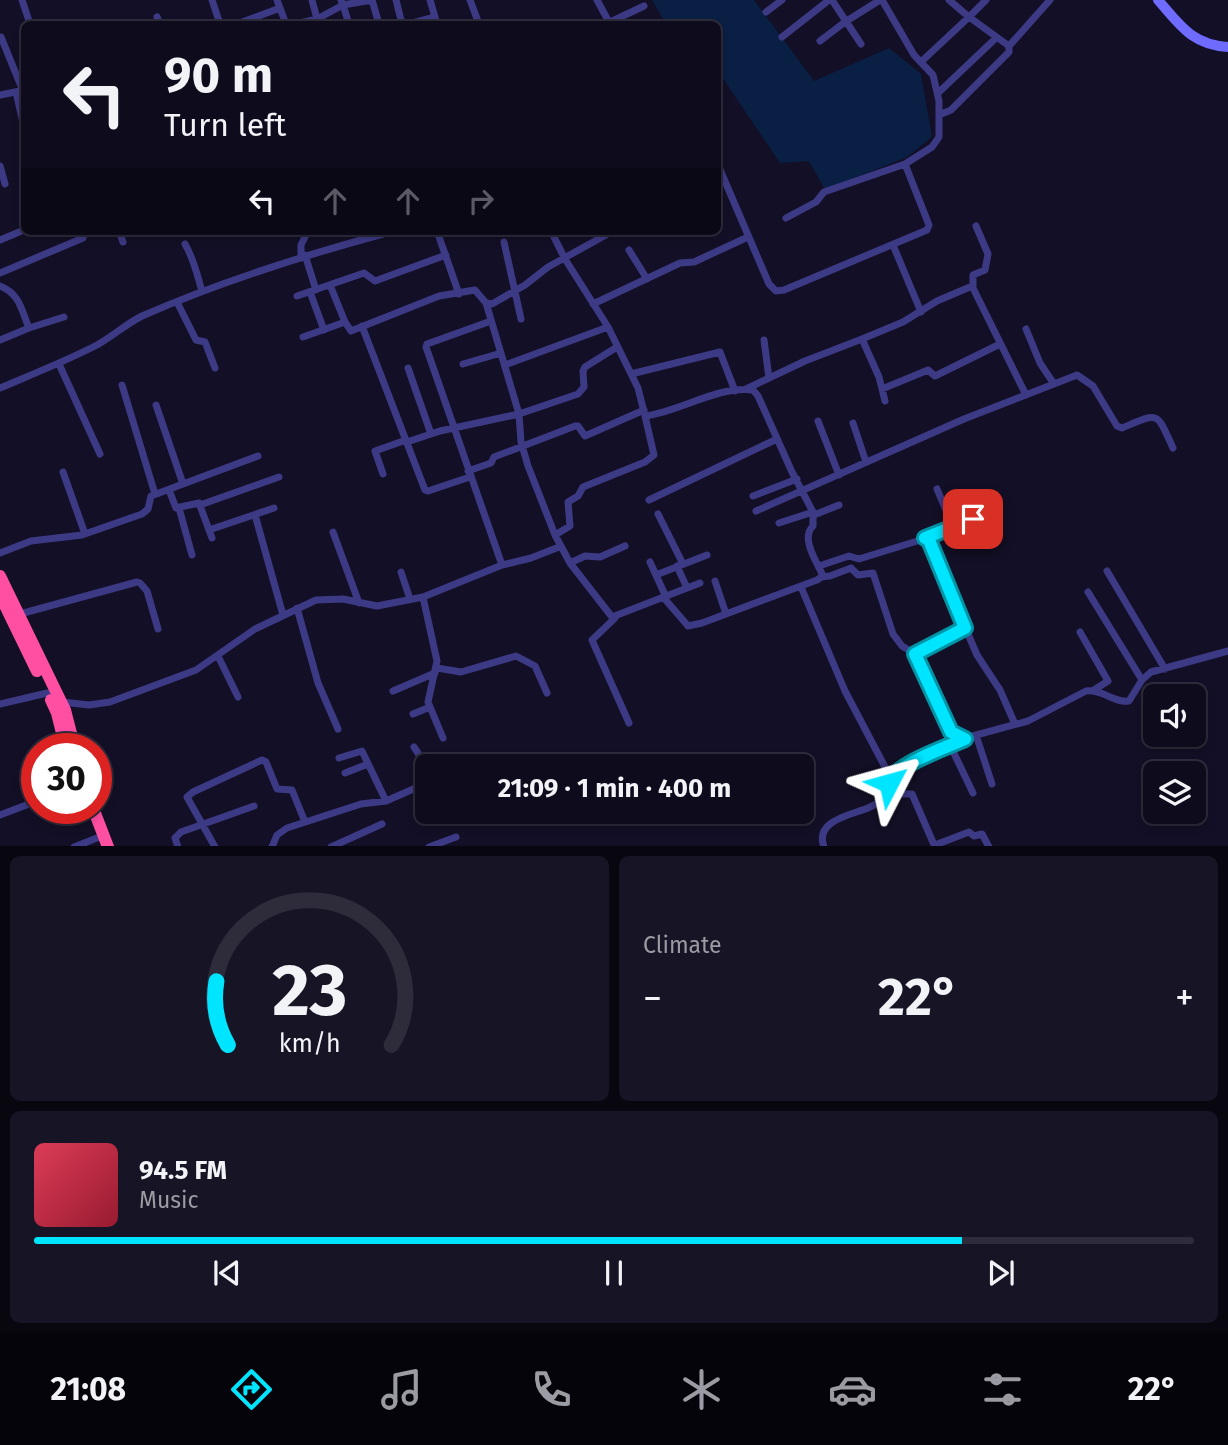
<!DOCTYPE html>
<meta charset="utf-8">
<style>
body{margin:0;font-family:"Fira Sans",sans-serif;background:#171425;color:#f1f3f6;height:100vh;display:flex;flex-direction:column;font-size:26px;white-space:nowrap}
*{box-sizing:border-box;margin:0}
p{font-size:23px;color:#9b9ba3}
.icon{flex:none;width:38px;height:38px;fill:none;stroke:currentColor;stroke-width:2;stroke-linecap:round;stroke-linejoin:round}
.map{position:relative;height:846px;overflow:hidden}
.details{display:flex;flex-direction:column;gap:10px;padding:10px;background:#08060f;flex:1}
.details>*{flex:none}
.top-card{position:absolute;left:21px;top:21px;width:700px;height:214px;border-radius:10px;box-shadow:0 4px 10px #0003,0 0 0 2px #2e2b3b;background:#0e0b1c;color:#f1f3f6;overflow:hidden}
.fabs{position:absolute;left:1143px;top:684px;display:grid;gap:14px}
.fabs a{display:grid;place-items:center;width:63px;height:63px;border-radius:10px;background:#0e0b1c;box-shadow:0 4px 10px #0003,0 0 0 2px #2e2b3b;font-size:35px}
.speed{position:absolute;left:21px;top:733px;display:flex;gap:14px;font-size:35px;font-weight:700;text-align:center}
.speed>*{display:grid;place-content:center;width:91px;height:91px;border-radius:50%;background:#0e0b1c;box-shadow:0 4px 10px #0003,0 0 0 2px #2e2b3b;line-height:1}
.speed .limit{border:10px solid #d22;background:#fff;color:#111}
.pin{position:absolute;display:grid;place-items:center;width:60px;height:60px;color:#fff;margin:-30px;border-radius:14px;box-shadow:0 4px 10px #0006}
.me{position:absolute;width:77px;margin:-38px;rotate:51deg;stroke-linejoin:round;filter:drop-shadow(0 0 5px #0008)}
.turn{display:flex;align-items:center;gap:24px;height:147px;padding:0 28px;font-size:32px}
.turn .icon{width:91px;height:91px;stroke-width:2.5}
.turn b{display:block;font-size:49px;line-height:60px}
.lanes{display:flex;align-items:center;height:66px;padding:0 28px;background:#0003;justify-content:center;gap:35px;direction:ltr}
.lanes .off{opacity:.35}
.big{font-size:52px;font-weight:700;line-height:1.1}
.details .widget{flex:1;display:flex;flex-direction:column;justify-content:center;gap:10px;min-width:0;padding:0 24px;border-radius:10px;background:#171425}
.details .dial{align-items:center;gap:0}
.dial svg{height:182px;overflow:visible;fill:none;stroke:#2e2b3b;stroke-width:7;stroke-linecap:round;text-anchor:middle}
.dial text{fill:#f1f3f6;stroke:none}
.song{display:flex;align-items:center;gap:21px}
.cover{width:84px;height:84px;border-radius:10px;background:linear-gradient(135deg,hsl(350 70% 55%),hsl(350 70% 35%))}
.played{height:7px;border-radius:4px;background:linear-gradient(90deg,#00e5ff 80%,#2e2b3b 80%)}
.keys{display:flex;justify-content:space-around;direction:ltr}
.heat{display:flex;justify-content:space-between;align-items:center;font-size:38px;direction:ltr}
.details .tiles{flex:1;display:grid;gap:10px;grid-template-columns:1fr 1fr}
.widget:last-child{grid-column:span 2}
.trip{position:absolute;left:415px;top:754px;width:399px;height:70px;border-radius:10px;background:#0e0b1c;box-shadow:0 4px 10px #0003,0 0 0 2px #2e2b3b;font-weight:700;line-height:70px;text-align:center}
.tab-bar{display:flex;height:112px;justify-content:space-around;align-items:center;background:#06040b;color:#9b9ba3}
.tab-bar .icon{width:49px;height:49px}
.tab-bar .selected{color:#00e5ff}
.tab-bar b{font-size:32px;color:#f1f3f6}
.map>svg:first-child{display:block}
.water{fill:#0a1f44}
.lines{fill:none;stroke-linecap:round;stroke-linejoin:round}
.street{stroke:#3d3a85;stroke-width:7}
.secondary{stroke:#6f6bff;stroke-width:10}
.highway{stroke:#ff4fa3;stroke-width:12}
.route-casing{stroke:#0095a6;stroke-width:18}
.route{stroke:#00e5ff;stroke-width:12}
</style>
<div class="map">
<svg width="1228" height="847" viewBox="0 0 1228 847">
<rect width="100%" height="100%" fill="#130f26"/>
<!-- water -->
<path class="water" d="M 652,0 L 754,0 L 814,81 L 889,48 L 921,74 L 932,137 L 907,157 L 825,190 L 809,161 L 780,163 L 724,80 L 718,80 L 718,24 L 666,24 Z"/>
<g class="lines">
<!-- street -->
<path class="street" d="M 22,0 L 30,24
M 212,0 L 220,24
M 277,0 L 286,24
M 312,0 L 317,19
M 341,0 L 343,5 L 372,0 L 379,24
M 396,0 L 402,24
M 430,0 L 437,24
M 470,0 L 479,24
M 597,0 L 610,24
M 832,0 L 861,44
M 882,0 L 914,55 L 933,75 L 939,101 L 939,137 L 932,147 L 905,164
M 949,0 L 969,17 L 986,0
M 766,12 L 782,0
M 157,17 L 160,24
M 237,24 L 280,8
M 296,24 L 317,19 L 343,5 L 349,24
M 409,24 L 435,17
M 606,24 L 644,6
M 1,37 L 23,91
M 782,37 L 829,0
M 820,41 L 845,22 L 880,0
M 922,61 L 969,17 L 1009,46 L 1050,0
M 16,92 L 24,127
M 938,93 L 996,38
M 0,95 L 20,91
M 939,115 L 951,110 L 1009,52 L 1009,46
M 718,165 L 769,284 L 776,291 L 784,290 L 927,230 L 929,225 L 905,164 L 824,192 L 816,202 L 786,218
M 0,166 L 5,184
M 119,231 L 123,242
M 437,231 L 459,294
M 551,231 L 565,259 L 608,327 L 638,388 L 645,416 C 679,412 719,385 753,390 L 758,396 L 792,472 L 813,512 L 813,526 C 800,538 817,562 823,576 L 817,580 L 702,623 L 688,626 L 664,598
M 0,240 L 24,230
M 504,242 L 521,319
M 185,244 C 194,259 197,275 202,291
M 893,245 L 921,312
M 629,250 L 647,279
M 305,255 L 316,290
M 301,256 L 301,245 L 307,233 L 306,231
M 0,273 L 83,238 L 85,231
M 0,286 C 20,294 21,309 29,328
M 973,288 L 973,275 L 985,270 L 988,254 L 976,226
M 310,292 L 324,330
M 297,296 L 364,273 L 375,281 L 446,255
M 177,302 L 196,340 L 205,342 L 215,368
M 486,303 L 519,414 L 521,442 L 528,466 L 555,535 L 570,526 L 568,502 L 578,496 L 583,487 L 645,462 L 654,455 L 645,416
M 593,304 L 680,263 L 694,262 L 748,237
M 491,321 L 427,344 L 426,347 L 502,565
M 345,322 L 351,331 L 439,296 L 475,290 L 486,303 L 492,304 L 525,285 L 548,267 L 613,231
M 362,326 L 425,490 L 428,491 L 470,477
M 1026,329 L 1040,363 L 1054,384
M 303,337 L 345,322 L 330,285
M 862,339 L 903,322 L 937,301 L 970,287 L 973,288 L 1026,395
M 0,340 L 29,328 L 64,317
M 764,340 L 769,378
M 59,364 L 100,454
M 463,364 L 501,353
M 505,365 L 608,327
M 408,368 L 431,434
M 631,374 L 720,352 L 735,391
M 122,385 L 155,494
M 0,388 C 33,374 66,361 97,345 C 113,336 126,324 142,316 C 224,280 308,254 394,231
M 746,389 L 805,361 L 862,339 L 879,377 L 885,401
M 882,389 L 928,370 L 935,376 L 1000,344
M 818,421 L 839,475
M 853,423 L 866,462
M 407,442 L 440,431 L 519,414 L 578,394 L 584,387 L 583,371 L 585,367 L 617,347
M 468,471 L 491,463 L 494,457 L 575,426 L 578,426 L 585,436 L 644,410
M 63,472 L 85,534
M 383,474 L 375,451 L 406,440
M 183,484 L 258,456
M 937,489 L 953,527
M 169,490 L 176,508 L 199,503 L 212,538
M 753,496 L 797,479
M 649,500 L 777,439
M 200,505 L 279,477
M 179,508 L 192,555
M 756,511 L 964,419 L 1077,375 L 1093,386 L 1117,426 L 1122,428 C 1160,412 1156,411 1173,448
M 658,514 L 683,564
M 255,515 L 283,615
M 814,515 L 839,505
M 779,523 L 813,512
M 209,530 L 274,508
M 333,532 L 359,603
M 555,535 L 570,563 L 585,556 L 600,557 L 625,546
M 925,538 L 993,511
M 0,553 L 31,541 L 82,535 L 142,514 L 148,509 L 151,496 L 183,484 L 156,405
M 650,562 L 666,597
M 570,563 L 612,617 L 700,583
M 677,566 L 687,588
M 819,566 L 849,556 L 859,559 L 927,538 L 977,655 L 1000,690 L 1015,724
M 1107,571 L 1165,669
M 401,572 L 410,599
M 656,575 L 707,555
M 821,577 L 830,576 L 851,568 L 858,575 L 873,573 L 893,634 L 902,646 L 915,654 L 951,731 L 965,739
M 715,581 L 726,614
M 801,587 L 845,691 L 885,767 L 888,771 L 895,773
M 1088,592 L 1142,680
M 423,597 L 437,661 L 428,702 L 443,738
M 297,608 L 318,683 L 338,729
M 20,614 L 137,582 L 140,583 L 147,591 L 158,629
M 615,618 L 592,640 L 629,723
M 1080,632 L 1108,681 L 1094,690
M 915,654 L 965,628
M 218,656 L 238,697
M 437,668 L 461,672 L 516,656 L 535,666 L 547,693
M 393,691 L 435,673
M 62,702 L 89,705 L 110,702 L 196,670 L 255,629 L 316,600 L 343,599 L 377,606 L 423,597 L 502,565 L 531,558 L 559,547
M 0,704 L 47,693
M 413,714 L 430,707
M 976,735 L 992,784
M 950,745 L 973,793
M 414,747 L 427,767
M 339,758 L 362,751 L 386,801
M 345,773 L 368,764
M 418,787 L 427,809
M 890,791 L 896,794 L 912,794 L 935,847
M 0,815 L 37,801
M 935,845 L 969,832 L 974,836 L 982,834 L 989,847
M 74,847 L 97,838
M 178,847 L 175,838 L 181,832 L 254,806
M 215,847 L 187,797 L 193,792 L 262,760 L 266,762 L 277,789 L 292,790 L 305,822
M 272,847 L 277,835 L 287,828 L 361,804 L 386,801 L 427,783
M 331,847 L 382,824
M 429,847 L 456,837
M 824,847 C 814,821 850,815 868,808 C 875,805 881,801 887,797 L 891,776 L 901,768 L 969,737 L 1028,721 L 1086,691 C 1103,689 1113,703 1129,701 L 1142,680 L 1151,672 L 1228,651"/>
<!-- secondary -->
<path class="secondary" d="M 1158,0 C 1180,25 1192,45 1228,47"/>
<!-- highway -->
<path class="highway" d="M 0,576 L 65,710 L 75,749
M 0,595 L 37,671
M 51,700 L 57,713 L 66,749
M 93,808 L 108,847"/>
</g>
<g class="lines">
<defs>
<path id="route" d="M 889,783 C 894,765 947,747 965,739 L 951,732 L 915,654 L 965,628 L 929,540 L 925,538 L 973,519"/>
</defs>
<!-- route casing -->
<use href="#route" class="route-casing"/>
<!-- route -->
<use href="#route" class="route"/>
</g>
</svg>
<div class="fabs">
<a><svg class="icon" aria-label="sound" viewBox="0 0 24 24"><path d="M4 9h4l5-4v14l-5-4H4zM17 9q2 3 0 6"/></svg></a>
<a><svg class="icon" aria-label="layers" viewBox="0 0 24 24"><path d="M12 4l9 5-9 5-9-5zM3 14l9 5 9-5"/></svg></a>
</div>
<div class="speed"><div class="limit">30</div></div>
<div class="pin" style="left:973px;top:519px;background:#d93025"><svg class="icon" aria-label="arrive" viewBox="0 0 24 24"><path d="M6 21V4h12l-3 4 3 4H6"/></svg></div>
<svg class="me" style="left:889px;top:783px" viewBox="-20 -20 40 40"><path d="M0-17L14 15 0 8-14 15z" fill="#00e5ff" stroke="#fff" stroke-width="4"/></svg>
<div class="trip">21:09 · 1 min · 400 m</div>
<div class="top-card">
<div class="turn"><svg class="icon" aria-label="left" viewBox="0 0 24 24"><path d="M17 20v-9H6M10 6l-5 5 5 5"/></svg><div><b>90 m</b>Turn left</div></div>
<div class="lanes"><svg class="icon" aria-label="left" viewBox="0 0 24 24"><path d="M17 20v-9H6M10 6l-5 5 5 5"/></svg><svg class="icon off" aria-label="ahead" viewBox="0 0 24 24"><path d="M12 20V5M6 11l6-6 6 6"/></svg><svg class="icon off" aria-label="ahead" viewBox="0 0 24 24"><path d="M12 20V5M6 11l6-6 6 6"/></svg><svg class="icon off" aria-label="right" viewBox="0 0 24 24"><path d="M7 20v-9h11M14 6l5 5-5 5"/></svg></div>
</div>
</div>
<section class="details">
<div class="tiles">
<div class="widget dial"><svg viewBox="0 0 100 80">
<path d="M14 69A42 42 0 1 1 86 69"/>
<path d="M14 69A42 42 0 0 1 9 41" stroke="#00e5ff"/>
<text x="50" y="56" font-size="32" font-weight="700">23</text>
<text x="50" y="72" font-size="11">km/h</text>
</svg></div>
<div class="widget"><p>Climate</p>
<div class="heat"><a>−</a><b class="big">22°</b><a>+</a></div>
</div>
<div class="widget">
<div class="song"><i class="cover"></i><div><b>94.5 FM</b><p>Music</p></div></div>
<div class="played"></div>
<div class="keys"><svg class="icon" aria-label="previous" viewBox="0 0 24 24"><path d="M18 5L8 12l10 7zM5 5v14"/></svg><svg class="icon" aria-label="pause" viewBox="0 0 24 24"><path d="M8 5v14M16 5v14"/></svg><svg class="icon" aria-label="next" viewBox="0 0 24 24"><path d="M6 5l10 7-10 7zM19 5v14"/></svg></div>
</div>
</div>
</section>
<nav class="tab-bar">
<b>21:08</b>
<svg class="icon selected" aria-label="directions" viewBox="0 0 24 24"><path d="M12 3l9 9-9 9-9-9zM9 14v-3h6M13 9l2 2-2 2"/></svg>
<svg class="icon" aria-label="music" viewBox="0 0 24 24"><path d="M9 18V5l10-2v13"/><circle cx="6" cy="18" r="3"/><circle cx="16" cy="16" r="3"/></svg>
<svg class="icon" aria-label="phone" viewBox="0 0 24 24"><path d="M5 4h4l2 5-3 2q2 4 5 5l2-3 5 2v4C11 20 4 13 5 4z"/></svg>
<svg class="icon" aria-label="climate" viewBox="0 0 24 24"><path d="M12 3v18M4 7l16 10M4 17L20 7"/></svg>
<svg class="icon" aria-label="car" viewBox="0 0 24 24"><path d="M5 17H2v-5l4-1 3-4h7l3 4 3 1v5h-3M9 17h6M6 11h13"/><circle cx="7" cy="17" r="2"/><circle cx="17" cy="17" r="2"/></svg>
<svg class="icon" aria-label="filters" viewBox="0 0 24 24"><path d="M4 7h16M4 17h16"/><circle cx="9" cy="7" r="2"/><circle cx="15" cy="17" r="2"/></svg>
<b>22°</b>
</nav>
